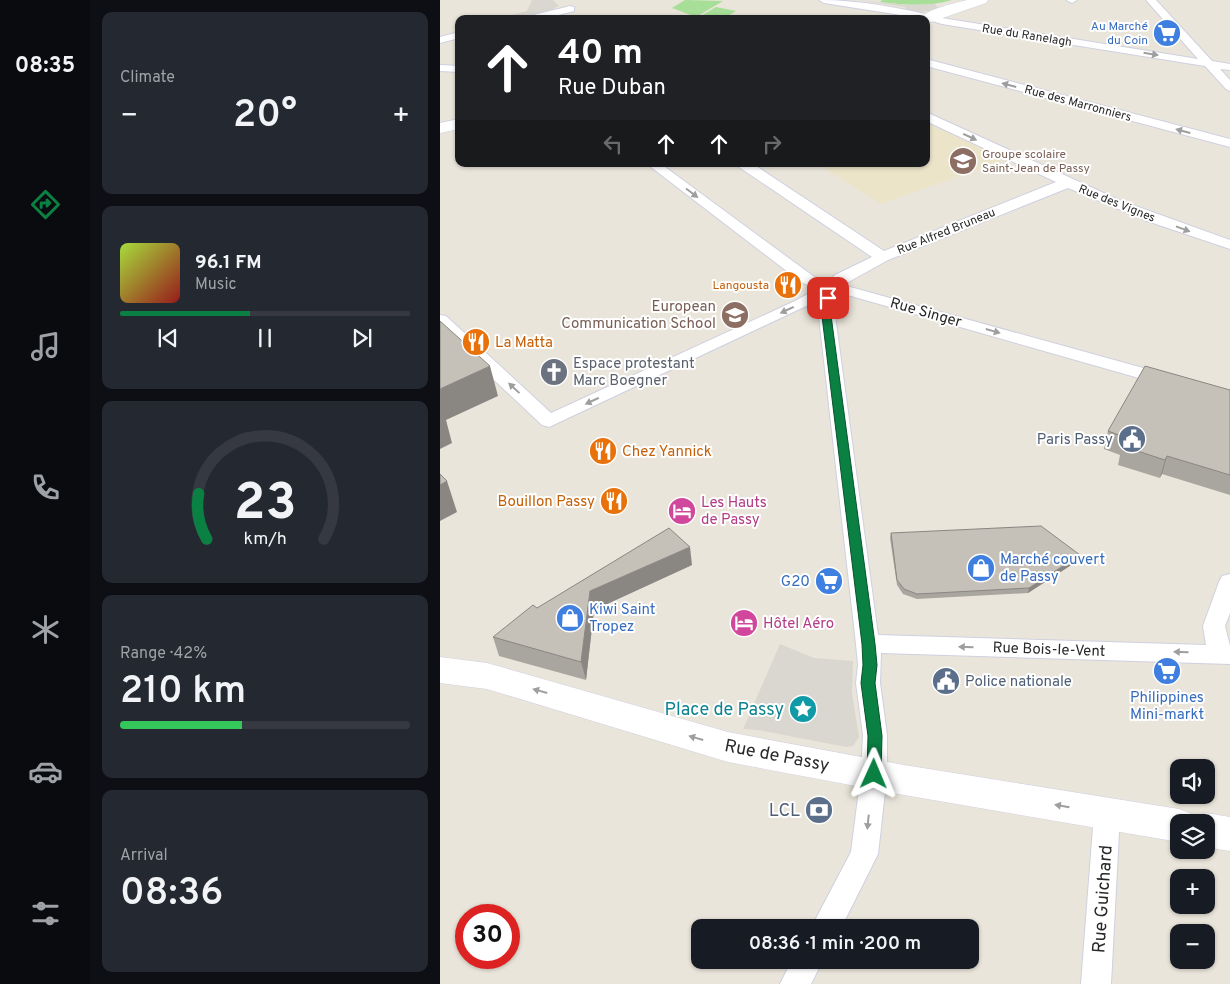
<!DOCTYPE html>
<meta charset="utf-8">
<style>
body{margin:0;font-family:Overpass,sans-serif;background:#242831;color:#f1f3f6;height:100vh;display:flex;flex-direction:column;font-size:19px;white-space:nowrap}
*{box-sizing:border-box;margin:0}
p{font-size:16px;color:#9ea1a6}
.icon{flex:none;width:28px;height:28px;fill:none;stroke:currentColor;stroke-width:2;stroke-linecap:round;stroke-linejoin:round}
.map{position:relative;flex:1;overflow:hidden}
.sheet{display:flex;flex-direction:column;gap:12px;padding:12px;background:#0d0f14;width:350px}
.sheet>*{flex:none}
.banner{position:absolute;left:15px;top:15px;width:475px;height:152px;border-radius:10px;box-shadow:0 1px 4px #0004;background:#202124;color:#fff;overflow:hidden}
.fabs{position:absolute;left:730px;top:759px;display:grid;gap:10px}
.fabs a{display:grid;place-items:center;width:45px;height:45px;border-radius:10px;background:#171b24;box-shadow:0 1px 4px #0004;font-size:25px}
.speed{position:absolute;left:15px;top:904px;display:flex;gap:10px;font-size:25px;font-weight:700;text-align:center}
.speed>*{display:grid;place-content:center;width:65px;height:65px;border-radius:50%;background:#171b24;box-shadow:0 1px 4px #0004;line-height:1}
.speed .limit{border:8px solid #d22;background:#fff;color:#111}
.pin{position:absolute;display:grid;place-items:center;width:42px;height:42px;color:#fff;margin:-21px;border-radius:10px;box-shadow:0 2px 8px #0006}
.me{position:absolute;width:55px;margin:-28px;rotate:1deg;stroke-linejoin:round;filter:drop-shadow(0 0 4px #0008)}
.turn{display:flex;align-items:center;gap:18px;height:105px;padding:0 20px;font-size:22px}
.turn .icon{width:65px;height:65px;stroke-width:2.5}
.turn b{display:block;font-size:35px;line-height:42px}
.lanes{display:flex;align-items:center;height:48px;padding:0 20px;background:#0003;justify-content:center;gap:25px;direction:ltr}
.lanes .off{opacity:.35}
.big{font-size:38px;font-weight:600;line-height:1.1}
.sheet .widget{flex:1;display:flex;flex-direction:column;justify-content:center;gap:8px;min-width:0;padding:0 18px;border-radius:10px;background:#242831}
.sheet .dial{align-items:center;gap:0}
.dial svg{height:130px;overflow:visible;fill:none;stroke:#363941;stroke-width:7;stroke-linecap:round;text-anchor:middle}
.dial text{fill:#f1f3f6;stroke:none}
.song{display:flex;align-items:center;gap:15px}
.cover{width:60px;height:60px;border-radius:8px;background:linear-gradient(135deg,hsl(80 70% 55%),hsl(0 70% 35%))}
.played{height:5px;border-radius:2px;background:linear-gradient(90deg,#0b8043 45%,#363941 45%)}
.keys{display:flex;justify-content:space-around;direction:ltr}
.heat{display:flex;justify-content:space-between;align-items:center;font-size:28px;direction:ltr}
.charge{height:8px;border-radius:4px;background:linear-gradient(90deg,#34c759 42%,#363941 0)}
.trip{position:absolute;left:251px;top:919px;width:288px;height:50px;border-radius:10px;background:#171b24;box-shadow:0 1px 4px #0004;font-weight:600;line-height:50px;text-align:center}
main{display:flex;flex:1;min-height:0}
.tab-bar{display:flex;flex-direction:column;width:90px;justify-content:space-around;align-items:center;background:#090b0e;color:#9ea1a6}
.tab-bar .icon{width:35px;height:35px}
.tab-bar .current{color:#0b8043}
.tab-bar b{font-size:22px;color:#f1f3f6}
.map>svg:first-child{display:block}
.education{fill:#ebe4c9}
.green{fill:#a7df98}
.plaza{fill:#dad7d0}
.lines{fill:none;stroke-linecap:round;stroke-linejoin:round}
.street-casing{stroke:#cfd0e0;stroke-width:2}
.secondary-casing{stroke:#cfd0e0;stroke-width:1}
.street{fill:#fff;fill-rule:evenodd}
.secondary{fill:#fff;fill-rule:evenodd}
.wall{fill:#a9a69f}
.shaded-wall{fill:#8a8782}
.building{fill:#c5c1b9;stroke:#8a8782}
.oneway{fill:#9e9e9e}
.route{fill:#0b8043;stroke:#07532c}
.labels{text-anchor:middle;stroke-width:4;stroke-linejoin:round;paint-order:stroke}
.far-shop-label{font-size:12px;fill:#366cbe;stroke:#fff;text-anchor:end}
.far-street-label{font-size:12px;fill:#282828;stroke:#fff}
.far-education-label{font-size:12px;fill:#785e54;stroke:#fff;text-anchor:start}
.far-food-label{font-size:12px;fill:#c56008;stroke:#fff;text-anchor:end}
.education-label{font-size:15px;fill:#785e54;stroke:#fff;text-anchor:end}
.street-label{font-size:15px;fill:#282828;stroke:#fff}
.food-label{font-size:15px;fill:#c56008;stroke:#fff;text-anchor:start}
.worship-label{font-size:15px;fill:#5b616d;stroke:#fff;text-anchor:start}
.service-label{font-size:15px;fill:#4e5e75;stroke:#fff;text-anchor:end}
.hotel-label{font-size:15px;fill:#b23c85;stroke:#fff;text-anchor:start}
.shop-label{font-size:15px;fill:#366cbe;stroke:#fff;text-anchor:start}
.near-culture-label{font-size:18px;fill:#0d838f;stroke:#fff;text-anchor:end}
.near-street-label{font-size:18px;fill:#282828;stroke:#fff}
.near-service-label{font-size:18px;fill:#4e5e75;stroke:#fff;text-anchor:end}
</style>
<main>
<nav class="tab-bar">
<b>08:35</b>
<svg class="icon current" aria-label="directions" viewBox="0 0 24 24"><path d="M12 3l9 9-9 9-9-9zM9 14v-3h6M13 9l2 2-2 2"/></svg>
<svg class="icon" aria-label="music" viewBox="0 0 24 24"><path d="M9 18V5l10-2v13"/><circle cx="6" cy="18" r="3"/><circle cx="16" cy="16" r="3"/></svg>
<svg class="icon" aria-label="phone" viewBox="0 0 24 24"><path d="M5 4h4l2 5-3 2q2 4 5 5l2-3 5 2v4C11 20 4 13 5 4z"/></svg>
<svg class="icon" aria-label="climate" viewBox="0 0 24 24"><path d="M12 3v18M4 7l16 10M4 17L20 7"/></svg>
<svg class="icon" aria-label="car" viewBox="0 0 24 24"><path d="M5 17H2v-5l4-1 3-4h7l3 4 3 1v5h-3M9 17h6M6 11h13"/><circle cx="7" cy="17" r="2"/><circle cx="17" cy="17" r="2"/></svg>
<svg class="icon" aria-label="filters" viewBox="0 0 24 24"><path d="M4 7h16M4 17h16"/><circle cx="9" cy="7" r="2"/><circle cx="15" cy="17" r="2"/></svg>
</nav>
<section class="sheet">
<div class="widget"><p>Climate</p>
<div class="heat"><a>−</a><b class="big">20°</b><a>+</a></div>
</div>
<div class="widget">
<div class="song"><i class="cover"></i><div><b>96.1 FM</b><p>Music</p></div></div>
<div class="played"></div>
<div class="keys"><svg class="icon" aria-label="previous" viewBox="0 0 24 24"><path d="M18 5L8 12l10 7zM5 5v14"/></svg><svg class="icon" aria-label="pause" viewBox="0 0 24 24"><path d="M8 5v14M16 5v14"/></svg><svg class="icon" aria-label="next" viewBox="0 0 24 24"><path d="M6 5l10 7-10 7zM19 5v14"/></svg></div>
</div>
<div class="widget dial"><svg viewBox="0 0 100 80">
<path d="M14 69A42 42 0 1 1 86 69"/>
<path d="M14 69A42 42 0 0 1 9 41" stroke="#0b8043"/>
<text x="50" y="56" font-size="32" font-weight="700">23</text>
<text x="50" y="72" font-size="11">km/h</text>
</svg></div>
<div class="widget"><p>Range · 42%</p><b class="big">210 km</b><div class="charge"></div></div>
<div class="widget"><p>Arrival</p><b class="big">08:36</b></div>
</section>
<div class="map">
<svg width="790" height="984" viewBox="0 0 790 984">
<rect width="100%" height="100%" fill="#eae5da"/>
<!-- education -->
<path class="education" d="M 486,122 L 564,160 L 441,204 L 377,164 L 486,164 Z"/>
<!-- green -->
<path class="green" d="M 245,0 L 283,1 L 256,17 L 232,8 Z
M 442,0 L 512,0 C 488,7 465,5 440,2 Z
M 276,7 L 296,11 L 283,19 L 256,19 Z"/>
<!-- plaza -->
<path class="plaza" d="M 92,0 L 113,0 L 119,6 L 111,10 L 74,19 L 56,19 L 87,11 Z
M 418,0 L 468,5 L 495,4 L 500,10 L 477,12 L 467,11 L 465,7 Z
M 340,644 L 374,658 L 413,661 L 412,693 L 419,737 L 413,746 L 406,747 L 318,730 L 303,729 Z"/>
<g class="lines">
<defs>
<path id="street" d="M 379,0 C 420,0 462,8 502,18 L 758,59 L 706,0 L 716,0 L 772,61 L 790,64 L 790,70 L 780,69 L 790,80 L 790,91 L 786,89 L 765,66 L 502,24 L 486,19 L 384,3 Z
M 626,0 L 637,0 L 632,3 Z
M 130,6 L 134,7 L 134,11 L 103,19 L 85,19 L 86,17 Z
M 19,32 L 19,38 L 0,43 L 0,37 Z
M 486,59 L 790,139 L 790,147 L 486,66 Z
M 0,65 L 19,66 L 19,72 L 0,71 Z
M 486,112 L 679,200 L 790,240 L 790,249 L 707,221 L 628,188 L 448,260 L 403,285 L 732,376 L 735,380 L 732,384 L 726,385 L 720,384 L 411,296 L 397,294 L 394,308 L 438,635 L 766,645 L 763,626 L 779,582 L 782,576 L 790,574 L 790,613 L 785,626 L 790,646 L 790,664 L 441,653 L 440,683 L 447,735 L 447,774 L 438,854 L 401,928 L 371,928 L 411,852 L 421,774 L 423,735 L 416,683 L 418,665 L 416,644 L 378,308 L 379,300 L 109,427 L 102,425 L 0,329 L 0,315 L 6,316 L 111,413 L 355,301 L 377,289 L 361,282 L 207,164 L 221,164 L 373,276 L 388,282 L 395,275 L 432,257 L 299,167 L 298,164 L 313,164 L 444,251 L 616,182 L 486,121 Z
M 667,802 L 676,806 L 680,814 L 671,984 L 641,984 L 654,814 L 658,806 Z
M 352,960 L 383,960 L 371,984 L 340,984 Z"/>
<path id="secondary" d="M 527,0 L 548,0 L 546,3 L 491,22 L 486,23 L 486,19 L 479,19 C 489,8 513,4 527,0 Z
M 19,119 L 19,129 L 0,133 L 0,123 Z
M 0,657 L 47,663 L 288,732 L 464,765 L 739,809 L 752,814 L 754,818 L 766,813 L 790,817 L 790,851 L 766,847 L 766,822 L 739,822 L 739,842 L 464,795 L 288,762 L 47,689 L 0,683 Z"/>
</defs>
<!-- street casing -->
<use href="#street" class="street-casing"/>
<!-- secondary casing -->
<use href="#secondary" class="secondary-casing"/>
<!-- street -->
<use href="#street" class="street"/>
<!-- secondary -->
<use href="#secondary" class="secondary"/>
</g>
<!-- wall -->
<path class="wall" d="M 790,390 L 790,495 L 722,474 L 720,478 L 678,465 L 680,455 L 664,449 L 668,431 Z
M 451,533 L 639,560 L 588,593 L 477,599 L 463,594 L 457,585 L 450,538 Z
M 252,565 L 154,610 L 146,680 L 59,656 L 53,637 L 97,608 Z"/>
<!-- shaded-wall -->
<path class="shaded-wall" d="M 50,366 L 58,396 L 6,420 L 12,443 L 0,449 L 0,389 Z
M 727,456 L 722,474 L 720,478 L 725,460 Z
M 7,481 L 17,512 L 0,521 L 0,485 Z
M 250,547 L 252,565 L 154,610 L 146,680 L 141,662 L 150,591 Z
M 640,555 L 639,560 L 588,593 L 589,588 Z"/>
<!-- building -->
<path class="building" d="M 0,321 L 50,366 L 0,389 Z
M 705,366 L 790,390 L 790,475 L 727,456 L 725,460 L 682,446 L 687,438 L 668,431 Z
M 0,474 L 7,481 L 0,485 Z
M 601,526 L 640,555 L 589,588 L 477,594 L 464,589 L 457,580 L 451,533 Z
M 229,528 L 250,547 L 150,591 L 141,662 L 53,637 L 93,605 L 97,608 Z"/>
<!-- one-way arrows -->
<defs><path id="oneway-solid" d="M-6-.8H1V-3.2L6.5 0L1 3.2V.8H-6Z" transform="scale(1.25)"/></defs>
<g class="oneway">
<use href="#oneway-solid" transform="translate(711 54) rotate(9)"/>
<use href="#oneway-solid" transform="translate(569 85) rotate(-165)"/>
<use href="#oneway-solid" transform="translate(743 131) rotate(-165)"/>
<use href="#oneway-solid" transform="translate(530 137) rotate(25)"/>
<use href="#oneway-solid" transform="translate(252 193) rotate(37)"/>
<use href="#oneway-solid" transform="translate(743 229) rotate(20)"/>
<use href="#oneway-solid" transform="translate(347 310) rotate(155)"/>
<use href="#oneway-solid" transform="translate(553 331) rotate(16)"/>
<use href="#oneway-solid" transform="translate(74 388) rotate(-137)"/>
<use href="#oneway-solid" transform="translate(152 401) rotate(155)"/>
<use href="#oneway-solid" transform="translate(526 647) rotate(-178)"/>
<use href="#oneway-solid" transform="translate(741 652) rotate(-178)"/>
<use href="#oneway-solid" transform="translate(100 691) rotate(-164)"/>
<use href="#oneway-solid" transform="translate(256 738) rotate(-164)"/>
<use href="#oneway-solid" transform="translate(622 806) rotate(-170)"/>
<use href="#oneway-solid" transform="translate(428 822) rotate(96)"/>
</g>
<!-- route -->
<path class="route" d="M 388,295 L 392,298 L 390,308 L 435,644 L 437,665 L 435,683 L 442,736 L 441,774 L 439,778 L 434,780 L 429,778 L 427,774 L 428,736 L 421,683 L 423,665 L 422,644 L 381,308 L 383,298 Z"/>
<!-- icons -->
<defs>
<symbol id="supermarket-disc" viewBox="-11 -11 22 22"><circle r="9.5" fill="#3f7fe0" stroke="#fff"/><path d="M-6-5.5h2.5l.6 2H6L4.5 2H-2.5L-4.4-4H-6ZM-1.5 3.2a1.3 1.3 0 1 0 .1 0ZM3 3.2a1.3 1.3 0 1 0 .1 0Z" fill="#fff"/></symbol>
<symbol id="school-disc" viewBox="-11 -11 22 22"><circle r="9.5" fill="#8d6e63" stroke="#fff"/><path d="M0-5L7-2L0 1L-7-2ZM-4 1L0 2.5L4 1V4Q0 6-4 4Z" fill="#fff"/></symbol>
<symbol id="restaurant-disc" viewBox="-11 -11 22 22"><circle r="9.5" fill="#e8710a" stroke="#fff"/><path d="M-5-6h1v4h1v-4h1v4h1v-4h1v5L-1.5 .5V6h-2V.5L-5-1ZM5-6V6H3V1.5H1.5Q1.5-4 5-6Z" fill="#fff"/></symbol>
<symbol id="university-disc" viewBox="-11 -11 22 22"><circle r="9.5" fill="#8d6e63" stroke="#fff"/><path d="M0-5L7-2L0 1L-7-2ZM-4 1L0 2.5L4 1V4Q0 6-4 4Z" fill="#fff"/></symbol>
<symbol id="church-disc" viewBox="-11 -11 22 22"><circle r="9.5" fill="#6b7280" stroke="#fff"/><path d="M-1.2-6h2.4v3.5h3.3v2.4h-3.3V6h-2.4V-.1h-3.3v-2.4h3.3Z" fill="#fff"/></symbol>
<symbol id="civic-disc" viewBox="-11 -11 22 22"><circle r="9.5" fill="#5c6f8a" stroke="#fff"/><path d="M-.6-6.5H3V-4.5H.6V-3L4-1V1h2V6H-6V1h2V-1L-.6-3ZM-1.2 2.5V6h2.4V2.5Z" fill="#fff"/></symbol>
<symbol id="hotel-disc" viewBox="-11 -11 22 22"><circle r="9.5" fill="#d1479c" stroke="#fff"/><path d="M-6-4.5h1.5V1H6V5H4.5V3h-9V5H-6ZM-4 0a1.8 1.8 0 1 1 3.6 0ZM.5 0V-2.5h3Q6-2.5 6 0Z" fill="#fff"/></symbol>
<symbol id="shop-disc" viewBox="-11 -11 22 22"><circle r="9.5" fill="#3f7fe0" stroke="#fff"/><path d="M-5-2.5h2.3a2.7 3.5 0 0 1 5.4 0H5L5.5 6h-11ZM-1.5-2.5h3a1.5 2.3 0 0 0-3 0Z" fill="#fff"/></symbol>
<symbol id="sight-disc" viewBox="-11 -11 22 22"><circle r="9.5" fill="#0f9aa8" stroke="#fff"/><path d="M0-6L1.8-2.2L6-1.7L2.9 1.2L3.7 5.4L0 3.3L-3.7 5.4L-2.9 1.2L-6-1.7L-1.8-2.2Z" fill="#fff"/></symbol>
<symbol id="bank-disc" viewBox="-11 -11 22 22"><circle r="9.5" fill="#5c6f8a" stroke="#fff"/><path d="M-6-4H6V4H-6ZM0-2.3a2.3 2.3 0 1 0 0 4.6a2.3 2.3 0 1 0 0-4.6Z" fill="#fff"/></symbol>
</defs>
<g fill-rule="evenodd">
<use href="#supermarket-disc" x="711" y="17" width="32" height="32"/>
<use href="#school-disc" x="507" y="145" width="32" height="32"/>
<use href="#restaurant-disc" x="332" y="269" width="32" height="32"/>
<use href="#university-disc" x="279" y="299" width="32" height="32"/>
<use href="#restaurant-disc" x="20" y="326" width="32" height="32"/>
<use href="#church-disc" x="98" y="356" width="32" height="32"/>
<use href="#civic-disc" x="676" y="423" width="32" height="32"/>
<use href="#restaurant-disc" x="147" y="435" width="32" height="32"/>
<use href="#restaurant-disc" x="158" y="485" width="32" height="32"/>
<use href="#hotel-disc" x="226" y="495" width="32" height="32"/>
<use href="#shop-disc" x="525" y="552" width="32" height="32"/>
<use href="#supermarket-disc" x="373" y="565" width="32" height="32"/>
<use href="#shop-disc" x="114" y="602" width="32" height="32"/>
<use href="#hotel-disc" x="288" y="607" width="32" height="32"/>
<use href="#supermarket-disc" x="711" y="655" width="32" height="32"/>
<use href="#civic-disc" x="490" y="665" width="32" height="32"/>
<use href="#sight-disc" x="347" y="693" width="32" height="32"/>
<use href="#bank-disc" x="363" y="794" width="32" height="32"/>
</g>
<g class="labels">
<!-- far-shop labels -->
<g class="far-shop-label">
<text x="708" y="30">Au Marché<tspan x="708" dy="14">du Coin</tspan></text>
</g>
<!-- far-street labels -->
<g class="far-street-label">
<text transform="translate(587 35) rotate(9)" y="4">Rue du Ranelagh</text>
<text transform="translate(638 103) rotate(15)" y="4">Rue des Marronniers</text>
<text transform="translate(677 203) rotate(22)" y="4">Rue des Vignes</text>
<text transform="translate(506 231) rotate(-22)" y="4">Rue Alfred Bruneau</text>
</g>
<!-- far-education labels -->
<g class="far-education-label">
<text x="542" y="158">Groupe scolaire<tspan x="542" dy="14">Saint-Jean de Passy</tspan></text>
</g>
<!-- far-food labels -->
<g class="far-food-label">
<text x="329" y="289">Langousta</text>
</g>
<!-- education labels -->
<g class="education-label">
<text x="276" y="311">European<tspan x="276" dy="17">Communication School</tspan></text>
</g>
<!-- street labels -->
<g class="street-label">
<text transform="translate(486 312) rotate(16)" y="5">Rue Singer</text>
<text transform="translate(609 649) rotate(2)" y="5">Rue Bois-le-Vent</text>
</g>
<!-- food labels -->
<g class="food-label">
<text x="55" y="347">La Matta</text>
<text x="182" y="456">Chez Yannick</text>
<text x="155" y="506" text-anchor="end">Bouillon Passy</text>
</g>
<!-- worship labels -->
<g class="worship-label">
<text x="133" y="368">Espace protestant<tspan x="133" dy="17">Marc Boegner</tspan></text>
</g>
<!-- service labels -->
<g class="service-label">
<text x="673" y="444">Paris Passy</text>
<text x="525" y="686" text-anchor="start">Police nationale</text>
</g>
<!-- hotel labels -->
<g class="hotel-label">
<text x="261" y="507">Les Hauts<tspan x="261" dy="17">de Passy</tspan></text>
<text x="323" y="628">Hôtel Aéro</text>
</g>
<!-- shop labels -->
<g class="shop-label">
<text x="560" y="564">Marché couvert<tspan x="560" dy="17">de Passy</tspan></text>
<text x="370" y="586" text-anchor="end">G20</text>
<text x="149" y="614">Kiwi Saint<tspan x="149" dy="17">Tropez</tspan></text>
<text x="727" y="702" text-anchor="middle">Philippines<tspan x="727" dy="17">Mini-markt</tspan></text>
</g>
<!-- near-culture labels -->
<g class="near-culture-label">
<text x="344" y="715">Place de Passy</text>
</g>
<!-- near-street labels -->
<g class="near-street-label">
<text transform="translate(337 755) rotate(11)" y="6">Rue de Passy</text>
<text transform="translate(662 899) rotate(-86)" y="6">Rue Guichard</text>
</g>
<!-- near-service labels -->
<g class="near-service-label">
<text x="360" y="816">LCL</text>
</g>
</g>
</svg>
<div class="fabs">
<a><svg class="icon" aria-label="sound" viewBox="0 0 24 24"><path d="M4 9h4l5-4v14l-5-4H4zM17 9q2 3 0 6"/></svg></a>
<a><svg class="icon" aria-label="layers" viewBox="0 0 24 24"><path d="M12 4l9 5-9 5-9-5zM3 14l9 5 9-5"/></svg></a>
<a>+</a>
<a>−</a>
</div>
<div class="speed"><div class="limit">30</div></div>
<div class="pin" style="left:388px;top:298px;background:#d93025"><svg class="icon" aria-label="arrive" viewBox="0 0 24 24"><path d="M6 21V4h12l-3 4 3 4H6"/></svg></div>
<svg class="me" style="left:434px;top:774px" viewBox="-20 -20 40 40"><path d="M0-17L14 15 0 8-14 15z" fill="#0b8043" stroke="#fff" stroke-width="4"/></svg>
<div class="trip">08:36 · 1 min · 200 m</div>
<div class="banner">
<div class="turn"><svg class="icon" aria-label="ahead" viewBox="0 0 24 24"><path d="M12 20V5M6 11l6-6 6 6"/></svg><div><b>40 m</b>Rue Duban</div></div>
<div class="lanes"><svg class="icon off" aria-label="left" viewBox="0 0 24 24"><path d="M17 20v-9H6M10 6l-5 5 5 5"/></svg><svg class="icon" aria-label="ahead" viewBox="0 0 24 24"><path d="M12 20V5M6 11l6-6 6 6"/></svg><svg class="icon" aria-label="ahead" viewBox="0 0 24 24"><path d="M12 20V5M6 11l6-6 6 6"/></svg><svg class="icon off" aria-label="right" viewBox="0 0 24 24"><path d="M7 20v-9h11M14 6l5 5-5 5"/></svg></div>
</div>
</div>
</main>
